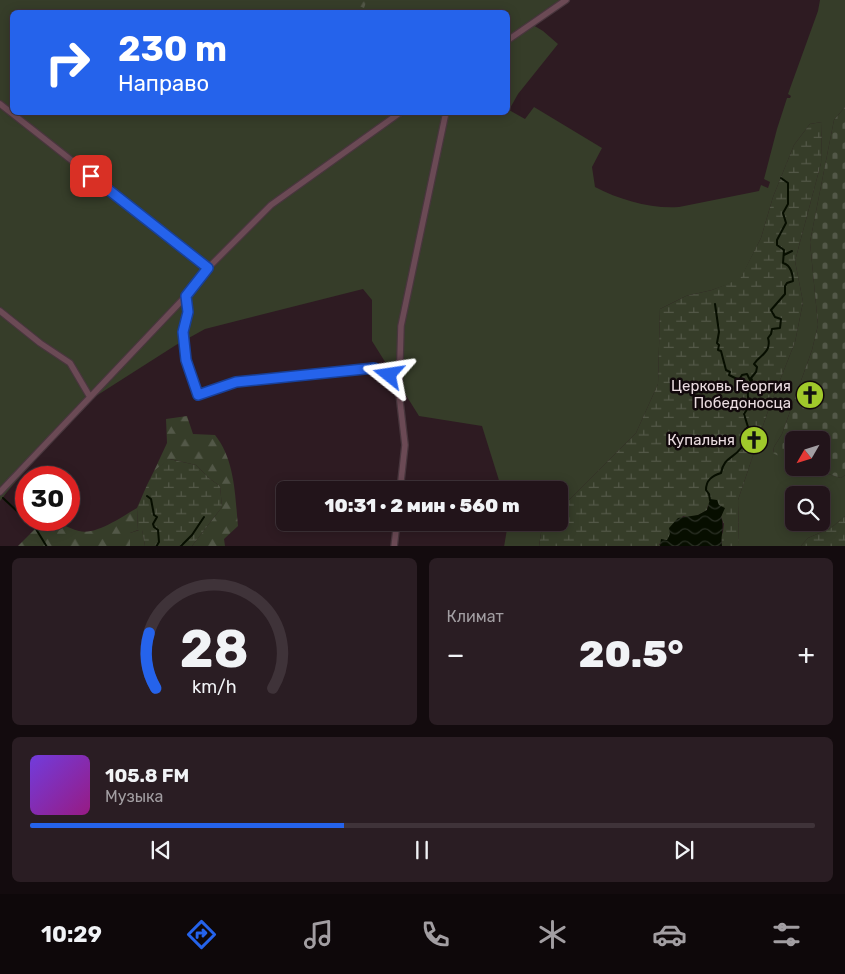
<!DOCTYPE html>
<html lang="ru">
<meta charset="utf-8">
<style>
body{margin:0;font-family:Rubik,sans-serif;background:#2a1d23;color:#f1f3f6;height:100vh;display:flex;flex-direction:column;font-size:19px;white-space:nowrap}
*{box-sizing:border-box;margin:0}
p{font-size:16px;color:#a29ea2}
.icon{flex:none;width:28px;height:28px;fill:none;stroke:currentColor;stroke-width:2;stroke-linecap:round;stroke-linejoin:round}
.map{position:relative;height:546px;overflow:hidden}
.drawer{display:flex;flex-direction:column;gap:12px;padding:12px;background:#130b0e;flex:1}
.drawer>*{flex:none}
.top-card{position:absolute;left:10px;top:10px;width:500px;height:105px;border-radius:8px;box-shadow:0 2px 12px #0003,0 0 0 1px #3f3339;background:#2563eb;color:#fff;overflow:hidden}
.needle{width:32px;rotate:231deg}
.buttons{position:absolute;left:785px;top:431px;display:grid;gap:10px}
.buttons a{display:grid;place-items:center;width:45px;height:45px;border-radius:8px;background:#22141a;box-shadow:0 2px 12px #0003,0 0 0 1px #3f3339;font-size:25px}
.speed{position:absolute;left:15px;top:466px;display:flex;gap:10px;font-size:25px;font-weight:700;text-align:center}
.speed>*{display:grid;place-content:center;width:65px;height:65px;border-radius:50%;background:#22141a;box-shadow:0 2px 12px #0003,0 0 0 1px #3f3339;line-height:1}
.speed .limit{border:8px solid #d22;background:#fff;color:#111}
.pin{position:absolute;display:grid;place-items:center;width:42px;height:42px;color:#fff;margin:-21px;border-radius:10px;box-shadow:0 2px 8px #0006}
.me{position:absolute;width:55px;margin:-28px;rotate:285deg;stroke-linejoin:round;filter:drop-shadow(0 0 4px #0008)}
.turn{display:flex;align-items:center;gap:18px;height:105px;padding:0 25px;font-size:22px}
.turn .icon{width:65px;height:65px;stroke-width:2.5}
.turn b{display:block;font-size:35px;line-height:42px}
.big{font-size:38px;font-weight:800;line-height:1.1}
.drawer .tile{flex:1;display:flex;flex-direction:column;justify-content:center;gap:8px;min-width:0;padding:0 18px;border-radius:8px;background:#2a1d23}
.drawer .dial{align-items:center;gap:0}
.dial svg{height:130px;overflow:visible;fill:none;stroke:#3f3339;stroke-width:7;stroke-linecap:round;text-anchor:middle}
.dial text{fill:#f1f3f6;stroke:none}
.song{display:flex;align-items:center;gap:15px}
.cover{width:60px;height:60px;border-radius:8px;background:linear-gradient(135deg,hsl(260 70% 55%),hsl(310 70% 35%))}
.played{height:5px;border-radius:2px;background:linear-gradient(90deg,#2563eb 40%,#3f3339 40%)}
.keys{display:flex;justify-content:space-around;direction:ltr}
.heat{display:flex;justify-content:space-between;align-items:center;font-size:28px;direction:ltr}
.drawer .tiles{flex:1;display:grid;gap:12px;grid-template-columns:1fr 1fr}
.tile:last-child{grid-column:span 2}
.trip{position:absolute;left:276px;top:481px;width:292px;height:50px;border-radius:8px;background:#22141a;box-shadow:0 2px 12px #0003,0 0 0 1px #3f3339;font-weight:800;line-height:50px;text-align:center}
.tabs{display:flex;height:80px;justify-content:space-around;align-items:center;background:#0e080a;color:#a29ea2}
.tabs .icon{width:35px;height:35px}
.tabs .active{color:#2563eb}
.tabs b{font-size:22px;color:#f1f3f6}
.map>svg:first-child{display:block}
.grass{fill:#363d29;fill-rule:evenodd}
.forest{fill:url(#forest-firs)}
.wetland{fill:url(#wetland-marsh)}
.cemetery{fill:url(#cemetery-stones)}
.water{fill:url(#water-waves)}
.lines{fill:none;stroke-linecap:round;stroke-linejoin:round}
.stream{stroke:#070e00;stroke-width:2}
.minor-casing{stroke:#48363d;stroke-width:8}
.minor{stroke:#6b4a55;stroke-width:5.5}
.route-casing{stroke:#184099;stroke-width:12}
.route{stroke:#2563eb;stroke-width:9}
.labels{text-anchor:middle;stroke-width:5;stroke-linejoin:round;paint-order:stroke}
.poi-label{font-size:15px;fill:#eadce0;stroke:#11080b;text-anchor:end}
</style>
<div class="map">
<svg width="845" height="547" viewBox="0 0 845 547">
<defs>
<pattern id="forest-firs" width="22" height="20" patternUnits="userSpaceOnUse" patternTransform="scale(1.25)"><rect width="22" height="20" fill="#363d29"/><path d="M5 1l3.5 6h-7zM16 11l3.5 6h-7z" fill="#535848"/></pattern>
<pattern id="wetland-marsh" width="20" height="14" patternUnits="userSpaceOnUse" patternTransform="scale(1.25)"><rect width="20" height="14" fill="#363d29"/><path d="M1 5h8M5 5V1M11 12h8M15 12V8" fill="none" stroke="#535848"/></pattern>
<pattern id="cemetery-stones" width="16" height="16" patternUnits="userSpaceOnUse" patternTransform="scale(1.25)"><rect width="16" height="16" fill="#363d29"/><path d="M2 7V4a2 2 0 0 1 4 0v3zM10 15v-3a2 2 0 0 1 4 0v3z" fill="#535848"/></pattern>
<pattern id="water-waves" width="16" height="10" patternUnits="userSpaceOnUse" patternTransform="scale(1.25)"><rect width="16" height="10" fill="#070e00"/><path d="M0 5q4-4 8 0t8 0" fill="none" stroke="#2b3025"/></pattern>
</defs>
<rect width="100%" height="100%" fill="#2e1b22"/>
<!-- grass -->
<path class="grass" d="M 0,0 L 560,0 L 528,22 L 543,31 L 558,44 L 518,94 L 509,110 L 525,119 L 534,107 L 602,148 L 592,167 L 595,187 C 620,200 651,209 679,207 L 759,191 L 761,185 L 768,188 L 770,182 L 764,179 L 777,129 L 787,98 L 790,98 L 791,96 L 788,94 L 818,11 L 820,0 L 845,0 L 845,107 L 834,120 L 810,242 L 818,325 L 812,350 L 782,434 L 774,447 L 773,452 L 794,464 L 794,468 L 799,468 L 810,474 L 822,472 L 841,478 L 845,475 L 845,516 L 831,528 L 808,538 L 801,546 L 739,546 L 738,500 L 769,408 L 795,342 L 803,302 L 795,261 L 821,163 L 822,122 L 810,124 L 794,145 L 773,197 L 761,238 L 740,280 L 712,290 L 686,296 L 660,309 L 658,384 L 636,433 L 560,509 L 560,490 L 502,490 L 482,426 L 419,416 L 372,341 L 372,300 L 363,289 L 205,329 L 176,345 L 96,396 L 32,463 L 7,492 L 0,501 ZM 12,12 L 508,12 L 508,112 L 12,112 ZM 794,495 L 821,495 L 821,522 L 794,522 Z
M 508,523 L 546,523 L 542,527 L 539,546 L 504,547 Z
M 142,529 L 145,546 L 130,546 L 130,533 Z"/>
<!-- forest -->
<path class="forest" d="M 344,0 L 367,0 L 364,8 Z
M 187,416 L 193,434 L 215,435 C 235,460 235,495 238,526 L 224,539 L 225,546 L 192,546 L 222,507 L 220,486 L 210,479 L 196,465 L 170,459 L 154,471 L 167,443 L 166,419 Z
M 137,508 L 138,530 L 130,533 L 130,546 L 17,547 L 44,520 C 57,520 67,528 79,531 C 95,536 123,516 137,508 Z"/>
<!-- wetland -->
<path class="wetland" d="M 822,122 L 821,163 L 795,261 L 803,302 L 795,342 L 769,408 L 738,500 L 739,546 L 722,546 L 721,537 L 723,532 L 724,524 L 721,517 L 722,512 L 708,505 L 707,510 C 699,515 692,519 683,516 L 667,541 L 659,544 L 660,546 L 539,547 L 542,527 L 546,523 L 560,522 L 560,509 L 636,433 L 658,384 L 660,309 L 686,296 L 712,290 L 740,279 L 761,238 L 773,197 L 794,145 L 810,124 Z
M 169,459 L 196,465 L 210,479 L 220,486 L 222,507 L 192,546 L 145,546 L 142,530 L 138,530 L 137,508 L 147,485 L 154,471 Z
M 845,516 L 845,546 L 801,546 L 808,538 L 831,528 Z"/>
<!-- cemetery -->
<path class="cemetery" d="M 845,107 L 845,475 L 841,478 L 822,472 L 810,474 L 799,468 L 821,468 L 821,440 L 794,440 L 794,464 L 773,453 L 774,447 L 782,434 L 812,350 L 818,325 L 810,242 L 834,120 Z"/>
<!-- water -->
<path class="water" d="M 710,499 L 717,500 L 719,505 L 725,508 L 721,517 C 725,528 720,536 722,546 L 660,546 L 661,539 L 667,540 L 670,534 L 669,528 L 678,518 L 698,515 L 707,510 Z"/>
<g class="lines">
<!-- stream -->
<path class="stream" d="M 784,255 L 792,251
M 715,304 L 719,332 L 717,343 L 719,345 L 718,350 L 721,351 L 726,370 L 730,372 L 729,375 L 739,380 L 742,375 L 747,374 L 751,382
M 743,444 L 748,442 L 751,443 L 755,441 L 758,443
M 760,444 L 761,444
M 147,496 L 151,499 L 154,515 L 157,517 L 153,524 L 154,527 L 158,530 L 159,542 L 156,547
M 3,498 L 36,529 L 47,547
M 710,500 L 709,494 L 706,490 C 706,480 712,476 721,473 C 724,457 733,459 741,448 C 747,440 738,433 748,427 L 744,414 L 750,405 C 746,396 748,389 752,380 L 751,378 L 756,372 L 757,367 L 754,364 C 760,355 772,352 768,338 L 771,334 L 772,329 L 780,328 L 781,319 L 775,317 L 771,310 L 785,294 L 785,286 L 787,283 L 793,281 C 793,275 791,265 783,263 L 784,250 L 777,245 L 777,240 L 786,223 L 783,213 L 788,204 L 788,183 L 781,178
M 180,547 L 192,535 L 204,517"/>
<defs>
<path id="minor" d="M 508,40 L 566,0
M 0,104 L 208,268
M 186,296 L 188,312 L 183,332 L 186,360 L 198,395 L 236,382 L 374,368 L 389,375 L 399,393
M 0,311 L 40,343 L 70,363 L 90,397
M 400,490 L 405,445 L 399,393 L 401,326 L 446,112
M 0,492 L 186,296 L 208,268 L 271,205 L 401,112
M 394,547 L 397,522"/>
</defs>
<!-- minor casing -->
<use href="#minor" class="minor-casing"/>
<!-- minor -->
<use href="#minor" class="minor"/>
</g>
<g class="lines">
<defs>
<path id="route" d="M 91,176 L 208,268 L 186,296 L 188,312 L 183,332 L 186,360 L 198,395 L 236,382 L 374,368 L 389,375"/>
</defs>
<!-- route casing -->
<use href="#route" class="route-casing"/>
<!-- route -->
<use href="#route" class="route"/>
</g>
<!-- icons -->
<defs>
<symbol id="church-disc" viewBox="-11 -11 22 22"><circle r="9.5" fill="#a0c92b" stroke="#11080b"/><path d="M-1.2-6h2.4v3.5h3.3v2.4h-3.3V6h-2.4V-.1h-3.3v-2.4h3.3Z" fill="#111"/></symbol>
</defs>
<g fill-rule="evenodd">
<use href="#church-disc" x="794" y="379" width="32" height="32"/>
<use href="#church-disc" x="738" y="424" width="32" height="32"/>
</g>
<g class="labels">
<!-- poi labels -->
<g class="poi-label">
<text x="791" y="391">Церковь Георгия<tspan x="791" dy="17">Победоносца</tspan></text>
<text x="735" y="445">Купальня</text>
</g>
</g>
</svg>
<div class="buttons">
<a><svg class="needle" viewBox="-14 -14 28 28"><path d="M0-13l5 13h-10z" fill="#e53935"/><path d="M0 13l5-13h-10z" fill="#a29ea2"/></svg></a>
<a><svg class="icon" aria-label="search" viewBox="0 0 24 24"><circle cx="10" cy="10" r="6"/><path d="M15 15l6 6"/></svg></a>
</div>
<div class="speed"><div class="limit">30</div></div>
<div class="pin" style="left:91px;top:176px;background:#d93025"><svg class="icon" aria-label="arrive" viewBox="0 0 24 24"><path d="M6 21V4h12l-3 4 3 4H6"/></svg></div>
<svg class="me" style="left:389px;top:375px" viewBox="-20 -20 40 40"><path d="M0-17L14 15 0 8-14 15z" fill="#2563eb" stroke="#fff" stroke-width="4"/></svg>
<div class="trip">10:31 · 2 мин · 560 m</div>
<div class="top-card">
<div class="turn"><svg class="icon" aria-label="right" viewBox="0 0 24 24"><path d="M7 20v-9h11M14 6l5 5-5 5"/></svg><div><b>230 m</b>Направо</div></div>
</div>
</div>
<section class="drawer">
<div class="tiles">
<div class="tile dial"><svg viewBox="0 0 100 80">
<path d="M14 69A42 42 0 1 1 86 69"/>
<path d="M14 69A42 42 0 0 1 10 35" stroke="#2563eb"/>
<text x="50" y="56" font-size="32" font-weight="700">28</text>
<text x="50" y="72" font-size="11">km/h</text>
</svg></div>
<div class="tile"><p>Климат</p>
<div class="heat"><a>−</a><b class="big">20.5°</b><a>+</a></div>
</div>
<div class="tile">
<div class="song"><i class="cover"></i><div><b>105.8 FM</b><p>Музыка</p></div></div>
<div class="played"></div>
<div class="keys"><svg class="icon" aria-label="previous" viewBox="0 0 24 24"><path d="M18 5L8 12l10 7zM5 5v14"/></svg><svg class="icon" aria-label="pause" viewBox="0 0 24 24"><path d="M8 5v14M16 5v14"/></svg><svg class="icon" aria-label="next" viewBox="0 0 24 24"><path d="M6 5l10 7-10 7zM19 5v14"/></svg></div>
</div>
</div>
</section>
<nav class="tabs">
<b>10:29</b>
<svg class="icon active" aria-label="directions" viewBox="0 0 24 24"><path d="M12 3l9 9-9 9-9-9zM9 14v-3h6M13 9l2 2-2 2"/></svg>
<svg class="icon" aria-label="music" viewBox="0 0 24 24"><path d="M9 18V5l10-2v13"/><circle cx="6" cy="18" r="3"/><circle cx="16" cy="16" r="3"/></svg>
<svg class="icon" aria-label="phone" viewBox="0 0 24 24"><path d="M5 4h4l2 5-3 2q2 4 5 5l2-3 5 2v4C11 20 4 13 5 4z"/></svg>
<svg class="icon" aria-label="climate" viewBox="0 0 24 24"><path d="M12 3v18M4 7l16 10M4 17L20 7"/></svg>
<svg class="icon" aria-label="car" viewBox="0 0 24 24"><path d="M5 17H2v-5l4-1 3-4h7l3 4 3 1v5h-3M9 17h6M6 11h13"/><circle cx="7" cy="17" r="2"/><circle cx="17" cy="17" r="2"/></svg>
<svg class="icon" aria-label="filters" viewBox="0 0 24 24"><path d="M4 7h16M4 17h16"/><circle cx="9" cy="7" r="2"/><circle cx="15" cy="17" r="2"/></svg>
</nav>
